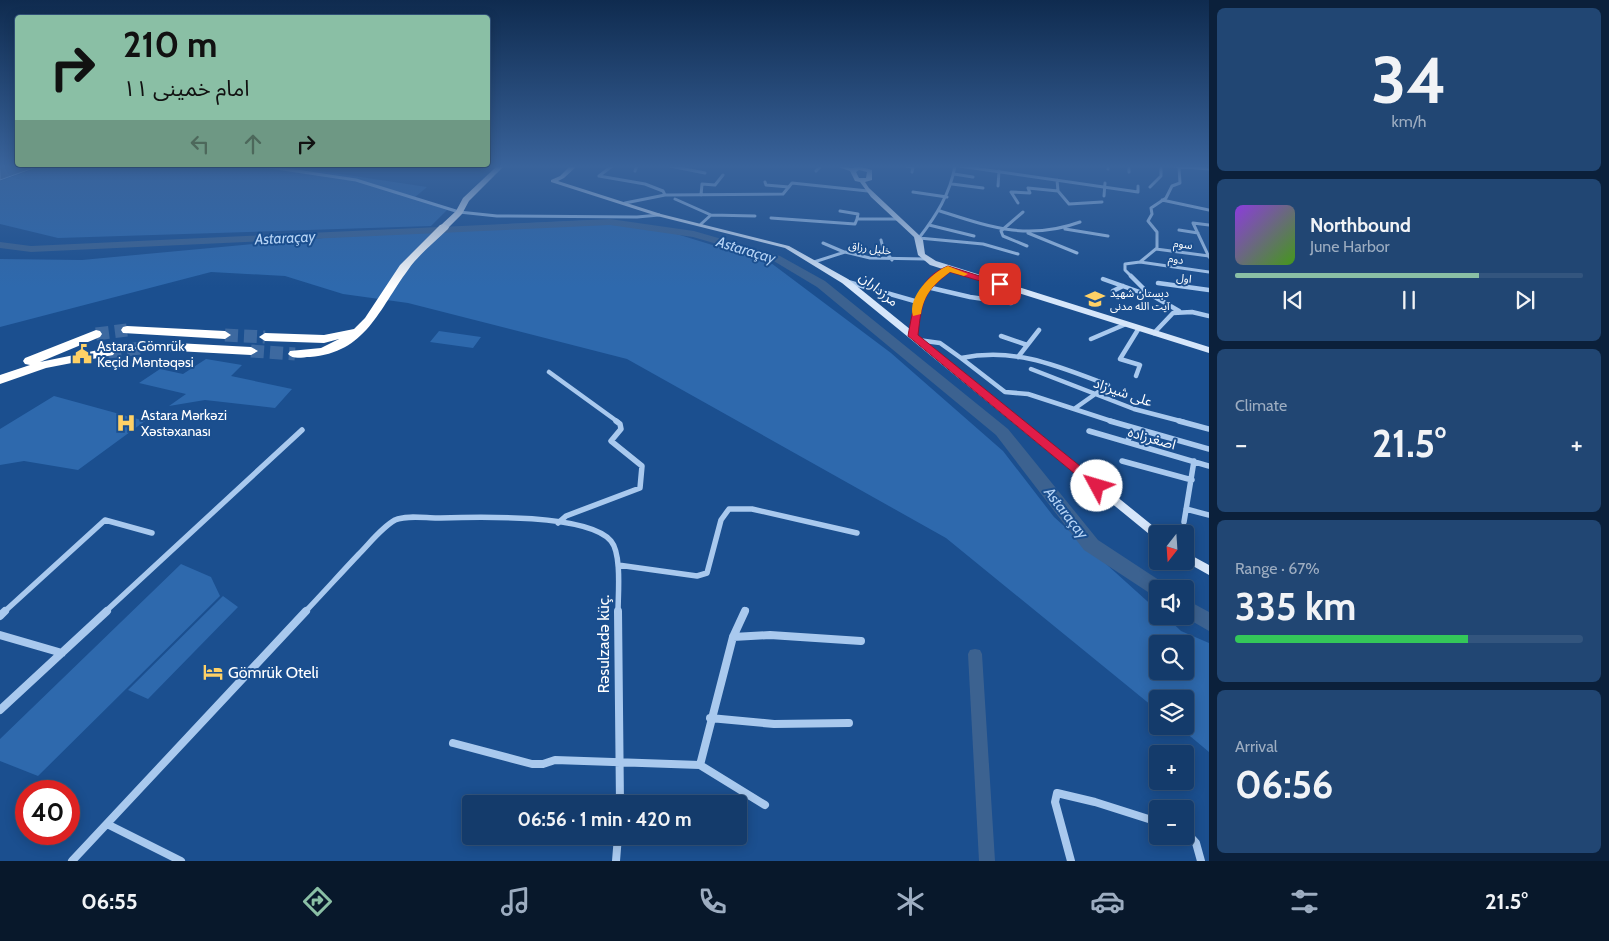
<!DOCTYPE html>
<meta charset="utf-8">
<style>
body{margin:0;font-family:Cabin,"Noto Sans Arabic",sans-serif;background:#214673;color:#f1f3f6;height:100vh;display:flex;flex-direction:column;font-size:19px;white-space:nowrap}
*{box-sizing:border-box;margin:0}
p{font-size:16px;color:#9dadc1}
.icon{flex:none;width:28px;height:28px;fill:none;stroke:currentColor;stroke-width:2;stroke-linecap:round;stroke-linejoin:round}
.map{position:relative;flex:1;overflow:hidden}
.side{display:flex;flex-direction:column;gap:8px;padding:8px;background:#0b203b;width:400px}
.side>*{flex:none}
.hud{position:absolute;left:15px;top:15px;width:475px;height:152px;border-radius:5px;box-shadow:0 2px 12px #0003,0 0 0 1px #33557e;background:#8abfa5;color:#111;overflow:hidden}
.needle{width:32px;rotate:197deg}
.fabs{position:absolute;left:1149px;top:525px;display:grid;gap:10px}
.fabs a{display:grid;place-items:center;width:45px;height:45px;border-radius:5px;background:#143b6b;box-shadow:0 2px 12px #0003,0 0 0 1px #33557e;font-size:25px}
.speed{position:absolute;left:15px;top:780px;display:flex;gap:10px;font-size:25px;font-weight:700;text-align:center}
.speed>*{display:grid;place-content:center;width:65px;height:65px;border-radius:50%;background:#143b6b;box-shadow:0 2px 12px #0003,0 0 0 1px #33557e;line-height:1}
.speed .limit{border:8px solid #d22;background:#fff;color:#111}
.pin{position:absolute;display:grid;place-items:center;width:42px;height:42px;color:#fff;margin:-21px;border-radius:10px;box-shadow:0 2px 8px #0006}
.me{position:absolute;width:55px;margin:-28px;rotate:309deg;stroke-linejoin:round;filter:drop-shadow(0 0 4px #0008)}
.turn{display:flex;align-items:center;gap:18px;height:105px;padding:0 25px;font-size:22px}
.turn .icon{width:65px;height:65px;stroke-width:2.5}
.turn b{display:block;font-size:35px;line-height:42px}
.lanes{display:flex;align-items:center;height:48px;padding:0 25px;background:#0003;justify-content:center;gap:25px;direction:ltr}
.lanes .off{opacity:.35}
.big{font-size:38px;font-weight:800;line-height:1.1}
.side .card{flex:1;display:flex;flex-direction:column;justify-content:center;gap:8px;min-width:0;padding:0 18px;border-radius:8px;background:#214673}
.side .dial{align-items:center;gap:0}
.dial b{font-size:65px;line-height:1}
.song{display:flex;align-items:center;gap:15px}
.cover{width:60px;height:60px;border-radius:8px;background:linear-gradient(135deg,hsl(270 70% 55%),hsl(100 70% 35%))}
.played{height:5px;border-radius:2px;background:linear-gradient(90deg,#8abfa5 70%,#33557e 70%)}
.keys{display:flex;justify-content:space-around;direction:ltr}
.heat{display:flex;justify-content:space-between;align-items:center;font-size:28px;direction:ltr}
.charge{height:8px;border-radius:4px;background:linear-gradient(90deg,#34c759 67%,#33557e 0)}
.trip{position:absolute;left:462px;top:795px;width:285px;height:50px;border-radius:5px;background:#143b6b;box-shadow:0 2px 12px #0003,0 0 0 1px #33557e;font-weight:800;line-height:50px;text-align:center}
.tab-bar{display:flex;height:80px;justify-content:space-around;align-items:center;background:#08182b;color:#9dadc1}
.tab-bar .icon{width:35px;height:35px}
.tab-bar .selected{color:#8abfa5}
.tab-bar b{font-size:22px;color:#f1f3f6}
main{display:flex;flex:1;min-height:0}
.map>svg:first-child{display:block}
.green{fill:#2e69ad;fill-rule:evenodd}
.water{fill:#3c6290;stroke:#9cc4f0}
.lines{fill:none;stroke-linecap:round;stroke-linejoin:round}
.canal{fill:#3c6290;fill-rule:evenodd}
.river{fill:#3c6290;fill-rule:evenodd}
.highway-tunnel{stroke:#3d69a0;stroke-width:13;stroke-dasharray:13 6;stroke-linecap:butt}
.street-far3{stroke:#a9c9ee;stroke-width:3}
.street-far2{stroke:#a9c9ee;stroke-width:4.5}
.street-far1{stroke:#a9c9ee;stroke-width:5.5}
.street{stroke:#a9c9ee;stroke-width:8}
.secondary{fill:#d6e6fa;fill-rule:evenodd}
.primary{fill:#f0f6ff;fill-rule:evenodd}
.highway{fill:#fff;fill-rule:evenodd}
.route{fill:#e11d48;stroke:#92132f}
.slow{fill:#f59e0b}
.labels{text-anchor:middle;stroke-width:4;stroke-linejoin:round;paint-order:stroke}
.far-street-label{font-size:11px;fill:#fff;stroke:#1b4f8f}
.far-poi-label{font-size:11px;fill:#fff;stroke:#1b4f8f;text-anchor:start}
.street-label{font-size:14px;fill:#fff;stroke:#1b4f8f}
.poi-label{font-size:14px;fill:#fff;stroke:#1b4f8f;text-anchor:start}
.water-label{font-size:15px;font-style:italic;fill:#b5d3f5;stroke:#1b4f8f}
.near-street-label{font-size:16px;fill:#fff;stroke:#1b4f8f}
.near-poi-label{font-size:16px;fill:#fff;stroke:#1b4f8f;text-anchor:start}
</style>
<main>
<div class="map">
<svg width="1209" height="861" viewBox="0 0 1209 861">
<rect width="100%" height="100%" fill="#1b4f8f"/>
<!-- green -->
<path class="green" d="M 43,166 L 287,166 L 427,187 L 414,198 L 447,210 L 431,226 L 58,238 L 0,224 L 0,181 Z
M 594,220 L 657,228 L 771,263 L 891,353 L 1003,451 L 1054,517 L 1157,610 L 1158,616 L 1165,616 L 1181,631 L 1209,643 L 1209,752 L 1178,726 L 1185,726 L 1185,699 L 1158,699 L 1157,710 L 946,538 L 627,359 L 408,303 L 343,294 L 285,276 L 211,272 L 0,327 L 0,259 L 82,260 L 284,241 L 508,224 ZM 1158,644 L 1185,644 L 1185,671 L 1158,671 Z
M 439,331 L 481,337 L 473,348 L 430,342 Z
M 206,359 L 242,365 L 231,376 L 292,389 L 275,408 L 205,400 L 169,406 L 186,394 L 139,383 L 160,369 L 183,374 Z
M 54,396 L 145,421 L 78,470 L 24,461 L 0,465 L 0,429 Z
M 181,564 L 211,577 L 220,596 L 38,776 L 0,761 L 0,739 Z
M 223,596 L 238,607 L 148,699 L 128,690 Z"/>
<!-- water -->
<path class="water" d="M 0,166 L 39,166 L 0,180 Z"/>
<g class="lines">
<!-- canal -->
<path class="canal" d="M 975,649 L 980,650 L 982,654 L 995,861 L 979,861 L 968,654 L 970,650 Z"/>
<!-- river -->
<path class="river" d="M 610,219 L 694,231 L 780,256 L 825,281 L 1008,429 L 1098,540 L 1165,584 L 1168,589 L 1158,589 L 1158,596 L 1151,594 L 1084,550 L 996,435 L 817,287 L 772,260 L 693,237 L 610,225 L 31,252 L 0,248 L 0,242 L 31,246 Z
M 1185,599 L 1209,612 L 1209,631 L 1183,616 L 1185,616 Z"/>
<!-- highway-tunnel -->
<path class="highway-tunnel" d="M 96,334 L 127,330
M 225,335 L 265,337
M 251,351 L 295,354
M 108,352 L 141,348"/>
<!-- street-far3 -->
<path class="street-far3" d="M 263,166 L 356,180 L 459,212 L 497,216 L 637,217 L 659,215
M 670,166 L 705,173
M 905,166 L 913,167 L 912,172
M 959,166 L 1138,192 L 1138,186
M 1108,166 L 1108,169
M 1129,166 L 1129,172
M 1173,166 L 1209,169
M 635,171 L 637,166
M 816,171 L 821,166
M 954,174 L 973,177
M 599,176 L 645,184 L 663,191 L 665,195
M 599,176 L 612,166
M 1057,180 L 1058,191 L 1069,204 L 1102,202
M 765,182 L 766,185 L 789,187
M 952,184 L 983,188
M 998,186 L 999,171
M 1150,187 L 1161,176 L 1161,166
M 913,192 L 947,197
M 701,195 L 702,184 L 715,185 L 723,175
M 1104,196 L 1105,183
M 675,199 L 711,215
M 1162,200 L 1209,210
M 625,203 L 665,195 L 783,194 L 792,183 L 868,191
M 1018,203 L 1011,192 L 1030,193 L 1028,188 L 1058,191
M 840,211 L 858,214 L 857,219
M 940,211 C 990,227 1028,241 1080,222
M 1023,212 L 1001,231 L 1003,236 L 1027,246
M 771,218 L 855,224 L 857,219 L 899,219
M 701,224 L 711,215 L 755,216
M 929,225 L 974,236
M 1209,225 L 1193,223 L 1209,257
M 1065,229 L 1108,236
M 1179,230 L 1198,233
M 1028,233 L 1077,253
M 919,238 L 983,244 L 1018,254
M 919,238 C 936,216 950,194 955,166
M 881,240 L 883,248 L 892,260
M 823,243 L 844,252
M 1156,249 L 1209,256
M 814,262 L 845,252 L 870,258 L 926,259
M 1140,262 L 1209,272
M 938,277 L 948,269
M 1132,277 L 1125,270 L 1125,264 L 1140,262 L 1157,248 L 1157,232 L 1148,221 L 1152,214 L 1151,208 L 1166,198 L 1172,186 L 1180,183 L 1179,167"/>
<!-- street-far2 -->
<path class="street-far2" d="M 1131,276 L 1148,293 L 1179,311
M 1103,279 L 1148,295
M 848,282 L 918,302
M 1158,283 L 1209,290
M 927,287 L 970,297 L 1011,303
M 1113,291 L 1123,286
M 1154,333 L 1173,313 L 1192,312 L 1209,316
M 913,336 C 915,311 920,293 939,276
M 1001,336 L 1027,345
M 1091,339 L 1126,324
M 918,340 L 940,343 L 961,358 C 1016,347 1058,366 1108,385 L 1074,409
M 1018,357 L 1039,330
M 961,358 L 1005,392 L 1028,394 L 1114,422
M 1031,369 L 1134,409 L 1184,422
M 549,372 L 618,422
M 1136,376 L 1140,365 L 1120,359 L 1139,328"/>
<!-- street-far1 -->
<path class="street-far1" d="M 1110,421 L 1209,449
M 1179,421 L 1209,429
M 1089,431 L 1209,466
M 1127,442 L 1134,429
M 1122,461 L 1192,480
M 1186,509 L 1209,515
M 1184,522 L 1194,461
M 558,523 L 566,516 L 640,488 L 642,466 L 611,441 L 621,429 L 620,424 L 616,421
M 618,565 L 697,576 L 707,573 L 721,520 L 729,509 L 752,509 L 857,533
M 4,612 L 105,520 L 152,533
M 105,612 L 302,430
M 305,612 C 323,593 341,573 359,554 C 370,543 381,528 395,520 C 406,515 425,518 437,518 C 474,517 587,513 611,541 C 622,554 618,595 618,612
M 745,612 L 746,610"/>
<!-- street -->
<path class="street" d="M 618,611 L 620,804
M 0,616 L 5,611
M 0,635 L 62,653
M 733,637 L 770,635 L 861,641
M 0,710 L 107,611
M 710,718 L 774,724 L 849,723
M 453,743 L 532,764 L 543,764 L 555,760 L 700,765 L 765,805
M 700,765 L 733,637 L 745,611
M 107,824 L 181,861
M 1185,831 L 1196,843 L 1201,861
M 72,861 L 306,611
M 616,861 L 618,836
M 1071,861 L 1055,802 L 1057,793 L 1095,802 L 1158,822"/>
<!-- secondary -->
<path class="secondary" d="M 570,166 L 577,166 L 564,178 L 558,181 L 661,214 L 789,246 L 848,279 L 1163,534 L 1158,534 L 1158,539 L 1154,538 L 842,283 L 785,248 L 657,216 L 551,182 L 551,180 L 560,176 Z
M 835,166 L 853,168 L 858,166 L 872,170 L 872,180 L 865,182 L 869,188 L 919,235 L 923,240 L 925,254 L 936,261 L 1209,347 L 1209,353 L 930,265 L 918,255 L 914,237 L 871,197 L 860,182 L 855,181 L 850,171 ZM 859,170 L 867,172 L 866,178 L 859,178 L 856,172 Z
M 1185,552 L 1209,565 L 1209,575 L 1184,561 Z"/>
<!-- primary -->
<path class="primary" d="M 497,166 L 504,166 L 469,201 L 462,214 L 447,229 L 441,229 L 441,225 L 456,211 L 463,198 Z"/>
<!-- highway -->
<path class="highway" d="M 444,224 L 449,227 L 448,229 C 435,242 418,255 408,270 C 379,309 366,353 310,357 C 302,357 293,360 288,354 L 290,351 L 321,348 L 339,339 L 324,343 L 265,341 L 259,337 L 265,333 L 324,335 L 354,329 L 365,318 L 400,265 L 440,225 Z
M 127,326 L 225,331 L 231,335 L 225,339 L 123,333 L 121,330 L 123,327 Z
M 96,330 L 100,331 L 102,334 L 100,337 L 40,362 L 108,348 L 115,352 L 113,355 L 46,368 L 0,384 L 0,375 L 30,365 L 25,364 L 23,361 L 25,358 Z
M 176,343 L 251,347 L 258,351 L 251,355 L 176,351 L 141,352 L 134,348 L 141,344 Z"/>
</g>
<!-- sky -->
<linearGradient id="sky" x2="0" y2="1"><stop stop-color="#0f2b4f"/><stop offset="0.58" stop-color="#39639b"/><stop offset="1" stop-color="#39639b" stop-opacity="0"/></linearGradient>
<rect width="1209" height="287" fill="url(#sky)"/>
<!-- route -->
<path class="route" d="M 948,266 L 1005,284 L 1000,287 L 950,272 C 922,293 922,302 918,335 L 1101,483 L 1103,486 L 1101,488 L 1092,488 L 908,336 C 913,308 917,278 948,266 Z"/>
<!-- slow -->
<path class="slow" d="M 948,266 L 968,274 L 964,276 L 950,272 C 934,284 924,294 921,314 L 913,316 C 907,297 932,272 948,266 Z"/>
<!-- icons -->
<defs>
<symbol id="school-bare" viewBox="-9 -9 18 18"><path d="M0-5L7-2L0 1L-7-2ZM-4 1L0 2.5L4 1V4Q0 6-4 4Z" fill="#ffd166" stroke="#1b4f8f" stroke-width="2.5" paint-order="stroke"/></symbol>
<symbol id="civic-bare" viewBox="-9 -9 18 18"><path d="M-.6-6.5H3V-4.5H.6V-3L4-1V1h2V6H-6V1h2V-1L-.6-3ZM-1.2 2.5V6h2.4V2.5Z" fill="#ffd166" stroke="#1b4f8f" stroke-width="2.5" paint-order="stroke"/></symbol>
<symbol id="hospital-bare" viewBox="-9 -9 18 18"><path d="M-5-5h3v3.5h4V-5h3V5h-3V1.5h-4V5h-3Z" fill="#ffd166" stroke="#1b4f8f" stroke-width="2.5" paint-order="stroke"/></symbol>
<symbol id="hotel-bare" viewBox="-9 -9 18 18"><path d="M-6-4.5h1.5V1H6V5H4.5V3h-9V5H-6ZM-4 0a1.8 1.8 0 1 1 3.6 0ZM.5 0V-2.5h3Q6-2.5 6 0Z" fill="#ffd166" stroke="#1b4f8f" stroke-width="2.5" paint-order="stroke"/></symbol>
</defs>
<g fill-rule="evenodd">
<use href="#school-bare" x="1081" y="285" width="28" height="28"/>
<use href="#civic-bare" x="68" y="340" width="28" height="28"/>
<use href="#hospital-bare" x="112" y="409" width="28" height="28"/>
<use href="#hotel-bare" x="199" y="658" width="28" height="28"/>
</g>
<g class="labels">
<!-- far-street labels -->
<g class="far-street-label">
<text transform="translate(1183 244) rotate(8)" y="4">سوم</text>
<text transform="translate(870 248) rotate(8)" y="4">خلیل رزاق</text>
<text transform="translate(1176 259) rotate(9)" y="4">دوم</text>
<text transform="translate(1184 278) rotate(7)" y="4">اول</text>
</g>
<!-- far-poi labels -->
<g class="far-poi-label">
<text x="1110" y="297">دبستان شهید<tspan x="1110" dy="13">آیت الله مدنی</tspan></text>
</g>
<!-- street labels -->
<g class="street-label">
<text transform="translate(879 289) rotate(39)" y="5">مرزداران</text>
<text transform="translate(1123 392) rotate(19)" y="5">علی شیرزاد</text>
<text transform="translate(1152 438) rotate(16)" y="5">اصغرزاده</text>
</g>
<!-- poi labels -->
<g class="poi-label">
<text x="97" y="351">Astara Gömrük<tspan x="97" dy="16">Keçid Məntəqəsi</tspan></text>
<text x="141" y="420">Astara Mərkəzi<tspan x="141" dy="16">Xəstəxanası</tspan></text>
</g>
<!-- water labels -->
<g class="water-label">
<text transform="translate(285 238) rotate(-3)" y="5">Astaraçay</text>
<text transform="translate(746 250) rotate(17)" y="5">Astaraçay</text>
<text transform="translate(1066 513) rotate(52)" y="5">Astaraçay</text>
</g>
<!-- near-street labels -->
<g class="near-street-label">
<text transform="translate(603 644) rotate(-90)" y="6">Rəsulzadə küç.</text>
</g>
<!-- near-poi labels -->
<g class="near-poi-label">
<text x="228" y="678">Gömrük Oteli</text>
</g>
</g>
</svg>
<div class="fabs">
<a><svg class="needle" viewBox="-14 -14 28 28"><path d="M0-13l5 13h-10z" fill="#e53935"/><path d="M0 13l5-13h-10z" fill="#9dadc1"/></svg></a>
<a><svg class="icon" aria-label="sound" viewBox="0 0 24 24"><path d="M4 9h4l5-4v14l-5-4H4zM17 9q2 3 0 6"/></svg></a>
<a><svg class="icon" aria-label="search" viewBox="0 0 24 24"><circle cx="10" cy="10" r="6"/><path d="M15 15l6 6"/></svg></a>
<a><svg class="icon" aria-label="layers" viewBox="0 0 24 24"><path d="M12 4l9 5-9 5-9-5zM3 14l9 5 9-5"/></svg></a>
<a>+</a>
<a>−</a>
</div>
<div class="speed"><div class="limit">40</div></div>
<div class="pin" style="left:1000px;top:284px;background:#d93025"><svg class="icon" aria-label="arrive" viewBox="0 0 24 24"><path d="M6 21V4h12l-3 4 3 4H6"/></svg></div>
<svg class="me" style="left:1097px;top:486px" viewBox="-20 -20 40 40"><circle r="19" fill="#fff"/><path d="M0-13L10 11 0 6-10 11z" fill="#e11d48"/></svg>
<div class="trip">06:56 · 1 min · 420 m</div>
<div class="hud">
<div class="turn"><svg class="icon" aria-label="right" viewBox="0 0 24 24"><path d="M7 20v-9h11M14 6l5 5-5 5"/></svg><div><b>210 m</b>امام خمینی ۱۱</div></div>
<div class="lanes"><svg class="icon off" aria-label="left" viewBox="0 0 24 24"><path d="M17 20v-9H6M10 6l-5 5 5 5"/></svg><svg class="icon off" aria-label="ahead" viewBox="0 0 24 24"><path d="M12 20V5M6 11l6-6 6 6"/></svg><svg class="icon" aria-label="right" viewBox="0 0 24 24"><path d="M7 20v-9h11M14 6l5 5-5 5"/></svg></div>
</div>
</div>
<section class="side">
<div class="card dial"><b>34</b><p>km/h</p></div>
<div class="card">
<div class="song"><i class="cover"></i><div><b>Northbound</b><p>June Harbor</p></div></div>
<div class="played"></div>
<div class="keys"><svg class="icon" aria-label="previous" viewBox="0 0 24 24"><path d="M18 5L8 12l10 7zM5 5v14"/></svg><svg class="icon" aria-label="pause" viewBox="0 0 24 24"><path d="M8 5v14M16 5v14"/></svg><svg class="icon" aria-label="next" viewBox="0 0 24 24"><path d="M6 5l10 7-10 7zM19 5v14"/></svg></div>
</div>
<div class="card"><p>Climate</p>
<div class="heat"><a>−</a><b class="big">21.5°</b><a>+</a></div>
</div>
<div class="card"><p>Range · 67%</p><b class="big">335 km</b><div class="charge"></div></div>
<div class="card"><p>Arrival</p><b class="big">06:56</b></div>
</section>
</main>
<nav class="tab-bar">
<b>06:55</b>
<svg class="icon selected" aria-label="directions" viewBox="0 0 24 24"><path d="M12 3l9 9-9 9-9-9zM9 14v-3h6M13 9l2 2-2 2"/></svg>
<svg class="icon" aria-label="music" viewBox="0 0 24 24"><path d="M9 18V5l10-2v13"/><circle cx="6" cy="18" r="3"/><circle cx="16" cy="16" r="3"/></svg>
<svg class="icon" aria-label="phone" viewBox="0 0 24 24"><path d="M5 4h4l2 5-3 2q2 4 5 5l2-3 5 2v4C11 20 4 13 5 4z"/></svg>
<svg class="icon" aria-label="climate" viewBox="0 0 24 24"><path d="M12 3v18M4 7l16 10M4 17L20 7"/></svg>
<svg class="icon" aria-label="car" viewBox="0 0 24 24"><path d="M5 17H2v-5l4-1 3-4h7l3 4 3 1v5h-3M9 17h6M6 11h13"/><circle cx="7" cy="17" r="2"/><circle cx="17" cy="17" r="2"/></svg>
<svg class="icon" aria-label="filters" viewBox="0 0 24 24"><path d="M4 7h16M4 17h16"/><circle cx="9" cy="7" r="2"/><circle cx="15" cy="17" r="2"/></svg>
<b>21.5°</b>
</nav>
